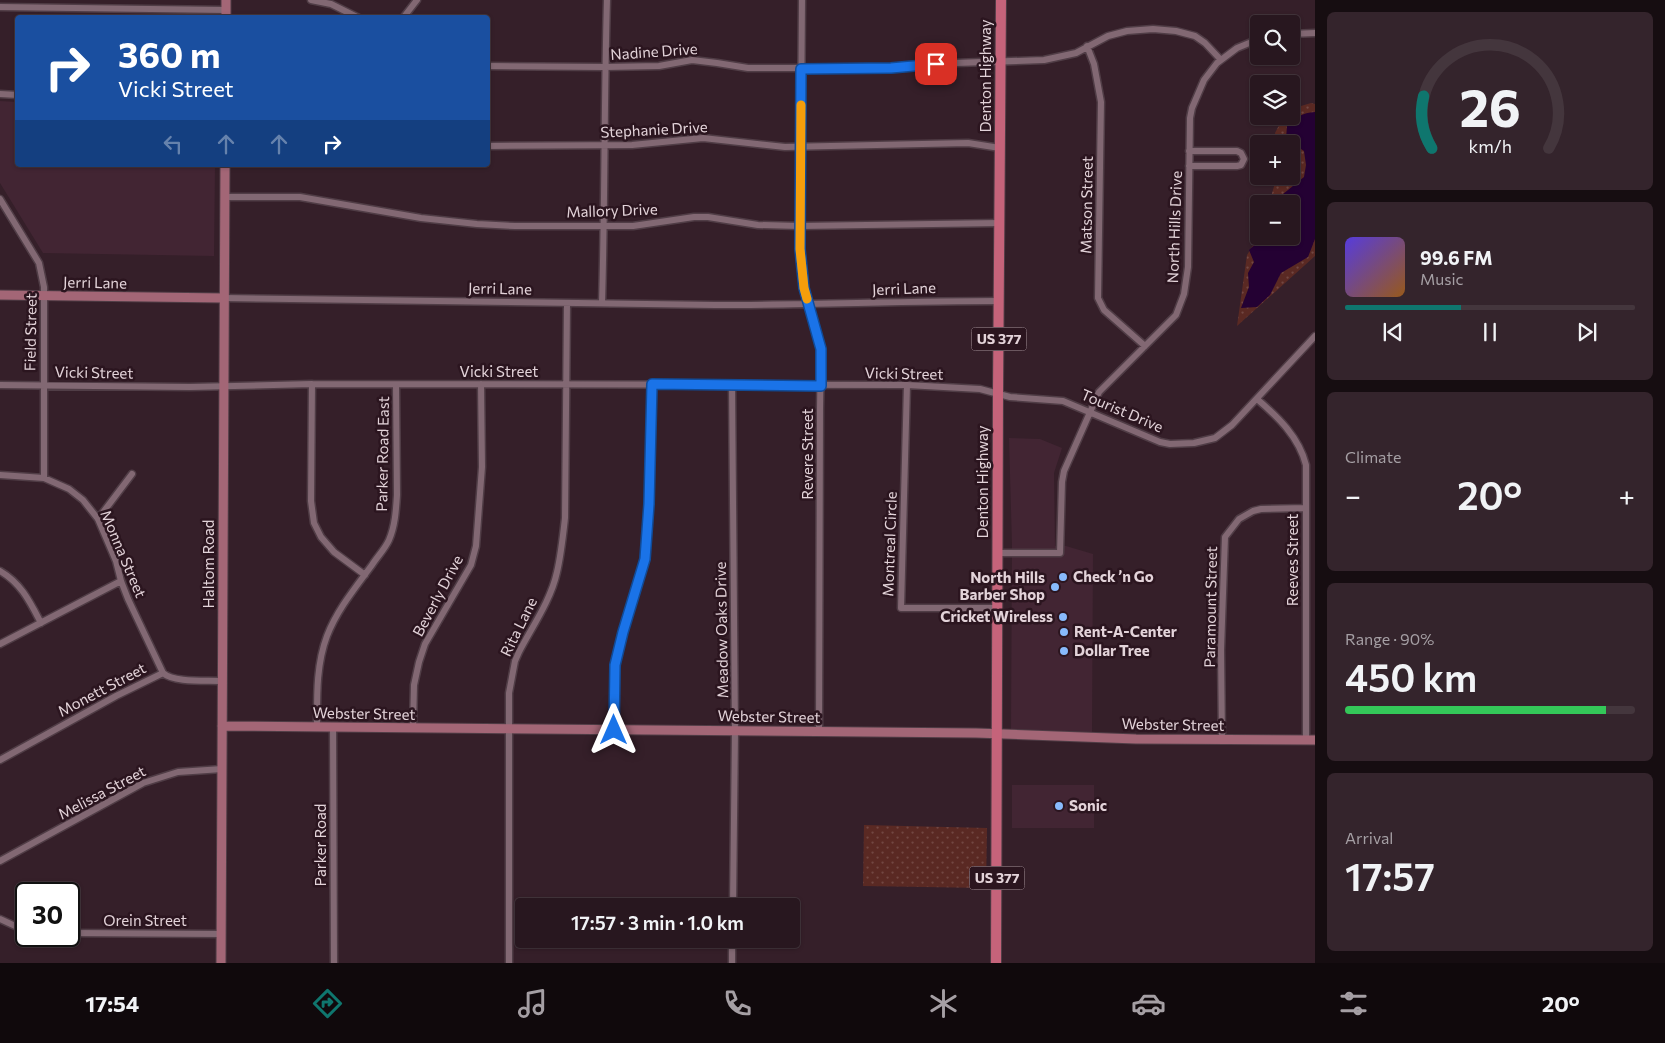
<!DOCTYPE html>
<meta charset="utf-8">
<style>
body{margin:0;font-family:Commissioner,sans-serif;background:#34242c;color:#f1f3f6;height:100vh;display:flex;flex-direction:column;font-size:19px;white-space:nowrap}
*{box-sizing:border-box;margin:0}
p{font-size:16px;color:#a59fa4}
.icon{flex:none;width:28px;height:28px;fill:none;stroke:currentColor;stroke-width:2;stroke-linecap:round;stroke-linejoin:round}
.map{position:relative;flex:1;overflow:hidden}
.drawer{display:flex;flex-direction:column;gap:12px;padding:12px;background:#160d11;width:350px}
.drawer>*{flex:none}
.top-card{position:absolute;left:15px;top:15px;width:475px;height:152px;border-radius:5px;box-shadow:0 1px 4px #0004,0 0 0 1px #44363d;background:#1a4fa0;color:#fff;overflow:hidden}
.tools{position:absolute;left:1250px;top:15px;display:grid;gap:10px}
.tools a{display:grid;place-items:center;width:50px;height:50px;border-radius:5px;background:#28171f;box-shadow:0 1px 4px #0004,0 0 0 1px #44363d;font-size:25px}
.speed{position:absolute;left:15px;top:882px;display:flex;gap:10px;font-size:25px;font-weight:700;text-align:center}
.speed>*{display:grid;place-content:center;width:65px;height:65px;border-radius:50%;background:#28171f;box-shadow:0 1px 4px #0004,0 0 0 1px #44363d;line-height:1}
.speed .limit{border:2px solid #111;border-radius:8px;background:#fff;color:#111}
.pin{position:absolute;display:grid;place-items:center;width:42px;height:42px;color:#fff;margin:-21px;border-radius:10px;box-shadow:0 2px 8px #0006}
.me{position:absolute;width:55px;margin:-28px;rotate:0deg;stroke-linejoin:round;filter:drop-shadow(0 0 4px #0008)}
.turn{display:flex;align-items:center;gap:18px;height:105px;padding:0 20px;font-size:22px}
.turn .icon{width:65px;height:65px;stroke-width:2.5}
.turn b{display:block;font-size:35px;line-height:42px}
.lanes{display:flex;align-items:center;height:48px;padding:0 20px;background:#0003;justify-content:center;gap:25px;direction:ltr}
.lanes .off{opacity:.35}
.big{font-size:38px;font-weight:600;line-height:1.1}
.drawer .tile{flex:1;display:flex;flex-direction:column;justify-content:center;gap:8px;min-width:0;padding:0 18px;border-radius:8px;background:#34242c}
.drawer .dial{align-items:center;gap:0}
.dial svg{height:130px;overflow:visible;fill:none;stroke:#44363d;stroke-width:7;stroke-linecap:round;text-anchor:middle}
.dial text{fill:#f1f3f6;stroke:none}
.song{display:flex;align-items:center;gap:15px}
.cover{width:60px;height:60px;border-radius:8px;background:linear-gradient(135deg,hsl(250 70% 55%),hsl(30 70% 35%))}
.played{height:5px;border-radius:2px;background:linear-gradient(90deg,#0f766e 40%,#44363d 40%)}
.keys{display:flex;justify-content:space-around;direction:ltr}
.heat{display:flex;justify-content:space-between;align-items:center;font-size:28px;direction:ltr}
.charge{height:8px;border-radius:4px;background:linear-gradient(90deg,#34c759 90%,#44363d 0)}
.trip{position:absolute;left:515px;top:898px;width:285px;height:50px;border-radius:5px;background:#28171f;box-shadow:0 1px 4px #0004,0 0 0 1px #44363d;font-weight:600;line-height:50px;text-align:center}
.tab-bar{display:flex;height:80px;justify-content:space-around;align-items:center;background:#10090c;color:#a59fa4}
.tab-bar .icon{width:35px;height:35px}
.tab-bar .current{color:#0f766e}
.tab-bar b{font-size:22px;color:#f1f3f6}
main{display:flex;flex:1;min-height:0}
.map>svg:first-child{display:block}
.built{fill:#422533}
.green{fill:url(#green-dots)}
.water{fill:#240133}
.lines{fill:none;stroke-linecap:round;stroke-linejoin:round}
.street-casing{stroke:#503d46;stroke-width:9}
.secondary-casing{stroke:#503d46;stroke-width:11}
.primary-casing{stroke:#503d46;stroke-width:12}
.street{stroke:#826873;stroke-width:6}
.secondary{stroke:#a36676;stroke-width:9}
.primary{stroke:#c5637a;stroke-width:10}
.route-casing{stroke:#114b97;stroke-width:12}
.route{stroke:#1a73e8;stroke-width:9}
.slow{stroke:#f59e0b;stroke-width:9}
.poi-dot{fill:#88bafc;stroke:#2b151f;stroke-width:2}
.labels{text-anchor:middle;stroke-width:5;stroke-linejoin:round;paint-order:stroke}
.shield{fill:#2b151f;stroke:#ac9aa1;stroke-width:1}
.shield-label{font-size:14px;font-weight:bold;fill:#e3d3d9}
.street-label{font-size:15px;fill:#e3d3d9;stroke:#2b151f}
.poi-label{font-size:15px;font-weight:bold;fill:#e3d3d9;stroke:#2b151f;text-anchor:start}
</style>
<main>
<div class="map">
<svg width="1315" height="963" viewBox="0 0 1315 963">
<defs>
<pattern id="green-dots" width="8" height="8" patternUnits="userSpaceOnUse" patternTransform="scale(1.25)"><rect width="8" height="8" fill="#5a2923"/><path d="M2 2h.1M6 6h.1" fill="none" stroke="#724742" stroke-width="1.8" stroke-linecap="round"/></pattern>
</defs>
<rect width="100%" height="100%" fill="#351f29"/>
<!-- built -->
<path class="built" d="M 0,101 L 17,102 L 18,165 L 215,165 L 214,256 L 43,253 L 0,183 Z
M 1009,438 L 1040,439 L 1062,448 L 1054,473 L 1055,546 L 1066,546 L 1093,554 L 1092,732 L 1011,729 L 1012,545 Z
M 1012,785 L 1094,785 L 1094,828 L 1012,828 Z"/>
<!-- green -->
<path class="green" d="M 1311,103 L 1315,104 L 1315,256 L 1237,326 L 1247,255 L 1259,236 L 1291,236 L 1291,204 L 1269,204 L 1277,176 L 1291,176 L 1291,144 L 1277,144 L 1275,133 L 1284,116 L 1291,116 L 1291,109 Z
M 864,825 L 987,828 L 986,888 L 863,886 Z"/>
<!-- water -->
<path class="water" d="M 1315,112 L 1315,239 L 1308,257 L 1281,273 L 1270,295 L 1257,307 L 1241,308 L 1249,287 L 1248,273 L 1254,262 L 1249,250 L 1265,236 L 1291,236 L 1291,204 L 1272,203 L 1304,177 L 1306,165 L 1304,151 L 1286,139 L 1287,126 C 1296,117 1302,113 1315,112 Z"/>
<g class="lines">
<defs>
<path id="street" d="M 311,0 L 331,4 L 359,18
M 802,0 L 800,249 L 804,288 L 821,349 L 820,409 L 819,732
M 0,7 L 226,10
M 403,18 L 417,0
M 1291,34 L 1315,33
M 1087,46 L 1094,64 L 1101,102 L 1098,298 L 1104,310 L 1145,346
M 488,66 L 605,67 L 659,66 L 692,60 L 717,63 L 748,68 L 891,68 L 925,64 L 1044,60 L 1076,53 L 1108,36 L 1127,31 L 1153,29 L 1176,31 L 1195,36 L 1205,43 L 1221,60
M 0,94 L 18,95
M 488,146 L 632,145 L 703,138 L 785,147 L 968,143 L 1000,148
M 1189,166 L 1237,166 L 1241,165 L 1244,159 L 1241,153 L 1237,151 L 1189,151
M 225,197 L 300,197 L 421,218 L 477,224 L 515,226 L 633,226 L 694,217 L 708,217 L 758,225 L 800,226 L 1000,223
M 0,199 L 39,263 L 44,287 L 44,478
M 223,298 C 387,301 551,304 715,305 C 810,305 904,301 999,301
M 602,303 C 605,202 604,101 607,0
M 312,384 L 311,501 L 314,523 L 321,537 L 334,552 L 365,575
M 732,384 L 735,731 L 733,906
M 0,385 L 190,387 L 312,384 L 907,385 L 980,389 L 1010,397 L 1063,401 L 1160,442 L 1170,444 L 1194,443 L 1215,438 L 1232,425 L 1315,336
M 907,385 L 901,608 L 998,608
M 1257,399 C 1278,417 1299,437 1306,465 L 1306,740
M 0,475 L 44,478 L 69,489 L 83,500 L 98,519 L 116,561 L 121,581 L 128,599 L 163,673 C 174,683 207,680 222,681
M 98,519 L 132,474
M 998,553 L 1060,553 L 1062,482 L 1064,471 L 1099,392 L 1176,315 L 1184,294 L 1188,267 L 1190,118 L 1192,108 L 1204,80 L 1217,63 L 1237,48 L 1259,39
M 0,571 C 21,583 30,602 41,623
M 0,644 L 121,581
M 317,727 C 317,697 316,665 327,636 C 337,610 355,588 372,565 C 377,557 385,549 389,540 C 395,526 396,511 397,495 L 396,385
M 333,727 L 334,963
M 413,728 L 414,685 L 419,662 L 425,644 L 471,565 L 476,546 L 482,467 L 481,384
M 614,730 L 615,665 L 623,632 L 645,559 L 649,504 L 652,384
M 1222,740 L 1221,650 L 1225,537 L 1239,519 L 1253,511 L 1261,509 L 1306,508
M 0,760 L 116,696 L 163,673
M 0,861 L 143,783 L 178,772 L 222,769
M 0,919 L 26,931
M 69,933 L 221,934
M 509,963 L 509,693 L 515,661 L 519,652 C 532,627 551,600 557,572 C 561,555 563,536 565,518 L 567,304
M 732,963 L 732,939"/>
<path id="secondary" d="M 226,0 L 226,18
M 0,295 L 223,298
M 222,726 L 976,733 L 1136,739 L 1315,740
M 221,963 L 225,165"/>
<path id="primary" d="M 996,963 L 998,393 L 1001,0"/>
</defs>
<!-- street casing -->
<use href="#street" class="street-casing"/>
<!-- secondary casing -->
<use href="#secondary" class="secondary-casing"/>
<!-- primary casing -->
<use href="#primary" class="primary-casing"/>
<!-- street -->
<use href="#street" class="street"/>
<!-- secondary -->
<use href="#secondary" class="secondary"/>
<!-- primary -->
<use href="#primary" class="primary"/>
</g>
<g class="lines">
<defs>
<path id="route" d="M 614,730 L 615,665 L 623,632 L 645,559 L 649,504 L 652,384 L 821,386 L 821,349 L 804,288 L 800,249 L 801,69 L 891,68 L 936,64"/>
</defs>
<!-- route casing -->
<use href="#route" class="route-casing"/>
<!-- route -->
<use href="#route" class="route"/>
<!-- slow -->
<path class="slow" d="M 801,105 L 800,249 L 804,288 L 807,299"/>
</g>
<!-- markers -->
<g class="poi-dot">
<circle cx="1063" cy="577" r="5"/>
<circle cx="1055" cy="587" r="5"/>
<circle cx="1063" cy="617" r="5"/>
<circle cx="1064" cy="632" r="5"/>
<circle cx="1064" cy="651" r="5"/>
<circle cx="1059" cy="806" r="5"/>
</g>
<g class="labels">
<!-- shield labels -->
<g class="shield">
<rect x="971.5" y="327.5" width="55" height="23" rx="4"/>
<rect x="969.5" y="866.5" width="55" height="23" rx="4"/>
</g>
<g class="shield-label">
<text x="999" y="344">US 377</text>
<text x="997" y="883">US 377</text>
</g>
<!-- street labels -->
<g class="street-label">
<text transform="translate(654 52) rotate(-4)" y="5">Nadine Drive</text>
<text transform="translate(986 76) rotate(-90)" y="5">Denton Highway</text>
<text transform="translate(654 130) rotate(-3)" y="5">Stephanie Drive</text>
<text transform="translate(1087 205) rotate(-89)" y="5">Matson Street</text>
<text transform="translate(612 211) rotate(-2)" y="5">Mallory Drive</text>
<text transform="translate(1175 227) rotate(-88)" y="5">North Hills Drive</text>
<text transform="translate(95 283) rotate(1)" y="5">Jerri Lane</text>
<text transform="translate(500 289) rotate(1)" y="5">Jerri Lane</text>
<text transform="translate(904 289) rotate(-2)" y="5">Jerri Lane</text>
<text transform="translate(31 332) rotate(-89)" y="5">Field Street</text>
<text x="499" y="377">Vicki Street</text>
<text transform="translate(94 373) rotate(1)" y="5">Vicki Street</text>
<text transform="translate(904 374) rotate(1)" y="5">Vicki Street</text>
<text transform="translate(1122 411) rotate(23)" y="5">Tourist Drive</text>
<text transform="translate(383 454) rotate(-89)" y="5">Parker Road East</text>
<text transform="translate(808 454) rotate(-90)" y="5">Revere Street</text>
<text transform="translate(983 482) rotate(-90)" y="5">Denton Highway</text>
<text transform="translate(890 544) rotate(-88)" y="5">Montreal Circle</text>
<text transform="translate(123 554) rotate(67)" y="5">Monna Street</text>
<text transform="translate(1293 560) rotate(-90)" y="5">Reeves Street</text>
<text transform="translate(209 564) rotate(-90)" y="5">Haltom Road</text>
<text transform="translate(438 596) rotate(-62)" y="5">Beverly Drive</text>
<text transform="translate(1211 607) rotate(-89)" y="5">Paramount Street</text>
<text transform="translate(519 627) rotate(-64)" y="5">Rita Lane</text>
<text transform="translate(722 630) rotate(-91)" y="5">Meadow Oaks Drive</text>
<text transform="translate(102 690) rotate(-28)" y="5">Monett Street</text>
<text transform="translate(364 714) rotate(1)" y="5">Webster Street</text>
<text transform="translate(769 717) rotate(1)" y="5">Webster Street</text>
<text transform="translate(1173 725) rotate(1)" y="5">Webster Street</text>
<text transform="translate(102 793) rotate(-28)" y="5">Melissa Street</text>
<text transform="translate(321 845) rotate(-90)" y="5">Parker Road</text>
<text x="145" y="926">Orein Street</text>
</g>
<!-- poi labels -->
<g class="poi-label">
<text x="1073" y="582">Check ’n Go</text>
<text x="1045" y="583" text-anchor="end">North Hills<tspan x="1045" dy="17">Barber Shop</tspan></text>
<text x="1053" y="622" text-anchor="end">Cricket Wireless</text>
<text x="1074" y="637">Rent-A-Center</text>
<text x="1074" y="656">Dollar Tree</text>
<text x="1069" y="811">Sonic</text>
</g>
</g>
</svg>
<div class="tools">
<a><svg class="icon" aria-label="search" viewBox="0 0 24 24"><circle cx="10" cy="10" r="6"/><path d="M15 15l6 6"/></svg></a>
<a><svg class="icon" aria-label="layers" viewBox="0 0 24 24"><path d="M12 4l9 5-9 5-9-5zM3 14l9 5 9-5"/></svg></a>
<a>+</a>
<a>−</a>
</div>
<div class="speed"><div class="limit">30</div></div>
<div class="pin" style="left:936px;top:64px;background:#d93025"><svg class="icon" aria-label="arrive" viewBox="0 0 24 24"><path d="M6 21V4h12l-3 4 3 4H6"/></svg></div>
<svg class="me" style="left:614px;top:730px" viewBox="-20 -20 40 40"><path d="M0-17L14 15 0 8-14 15z" fill="#1a73e8" stroke="#fff" stroke-width="4"/></svg>
<div class="trip">17:57 · 3 min · 1.0 km</div>
<div class="top-card">
<div class="turn"><svg class="icon" aria-label="right" viewBox="0 0 24 24"><path d="M7 20v-9h11M14 6l5 5-5 5"/></svg><div><b>360 m</b>Vicki Street</div></div>
<div class="lanes"><svg class="icon off" aria-label="left" viewBox="0 0 24 24"><path d="M17 20v-9H6M10 6l-5 5 5 5"/></svg><svg class="icon off" aria-label="ahead" viewBox="0 0 24 24"><path d="M12 20V5M6 11l6-6 6 6"/></svg><svg class="icon off" aria-label="ahead" viewBox="0 0 24 24"><path d="M12 20V5M6 11l6-6 6 6"/></svg><svg class="icon" aria-label="right" viewBox="0 0 24 24"><path d="M7 20v-9h11M14 6l5 5-5 5"/></svg></div>
</div>
</div>
<section class="drawer">
<div class="tile dial"><svg viewBox="0 0 100 80">
<path d="M14 69A42 42 0 1 1 86 69"/>
<path d="M14 69A42 42 0 0 1 9 37" stroke="#0f766e"/>
<text x="50" y="56" font-size="32" font-weight="700">26</text>
<text x="50" y="72" font-size="11">km/h</text>
</svg></div>
<div class="tile">
<div class="song"><i class="cover"></i><div><b>99.6 FM</b><p>Music</p></div></div>
<div class="played"></div>
<div class="keys"><svg class="icon" aria-label="previous" viewBox="0 0 24 24"><path d="M18 5L8 12l10 7zM5 5v14"/></svg><svg class="icon" aria-label="pause" viewBox="0 0 24 24"><path d="M8 5v14M16 5v14"/></svg><svg class="icon" aria-label="next" viewBox="0 0 24 24"><path d="M6 5l10 7-10 7zM19 5v14"/></svg></div>
</div>
<div class="tile"><p>Climate</p>
<div class="heat"><a>−</a><b class="big">20°</b><a>+</a></div>
</div>
<div class="tile"><p>Range · 90%</p><b class="big">450 km</b><div class="charge"></div></div>
<div class="tile"><p>Arrival</p><b class="big">17:57</b></div>
</section>
</main>
<nav class="tab-bar">
<b>17:54</b>
<svg class="icon current" aria-label="directions" viewBox="0 0 24 24"><path d="M12 3l9 9-9 9-9-9zM9 14v-3h6M13 9l2 2-2 2"/></svg>
<svg class="icon" aria-label="music" viewBox="0 0 24 24"><path d="M9 18V5l10-2v13"/><circle cx="6" cy="18" r="3"/><circle cx="16" cy="16" r="3"/></svg>
<svg class="icon" aria-label="phone" viewBox="0 0 24 24"><path d="M5 4h4l2 5-3 2q2 4 5 5l2-3 5 2v4C11 20 4 13 5 4z"/></svg>
<svg class="icon" aria-label="climate" viewBox="0 0 24 24"><path d="M12 3v18M4 7l16 10M4 17L20 7"/></svg>
<svg class="icon" aria-label="car" viewBox="0 0 24 24"><path d="M5 17H2v-5l4-1 3-4h7l3 4 3 1v5h-3M9 17h6M6 11h13"/><circle cx="7" cy="17" r="2"/><circle cx="17" cy="17" r="2"/></svg>
<svg class="icon" aria-label="filters" viewBox="0 0 24 24"><path d="M4 7h16M4 17h16"/><circle cx="9" cy="7" r="2"/><circle cx="15" cy="17" r="2"/></svg>
<b>20°</b>
</nav>
